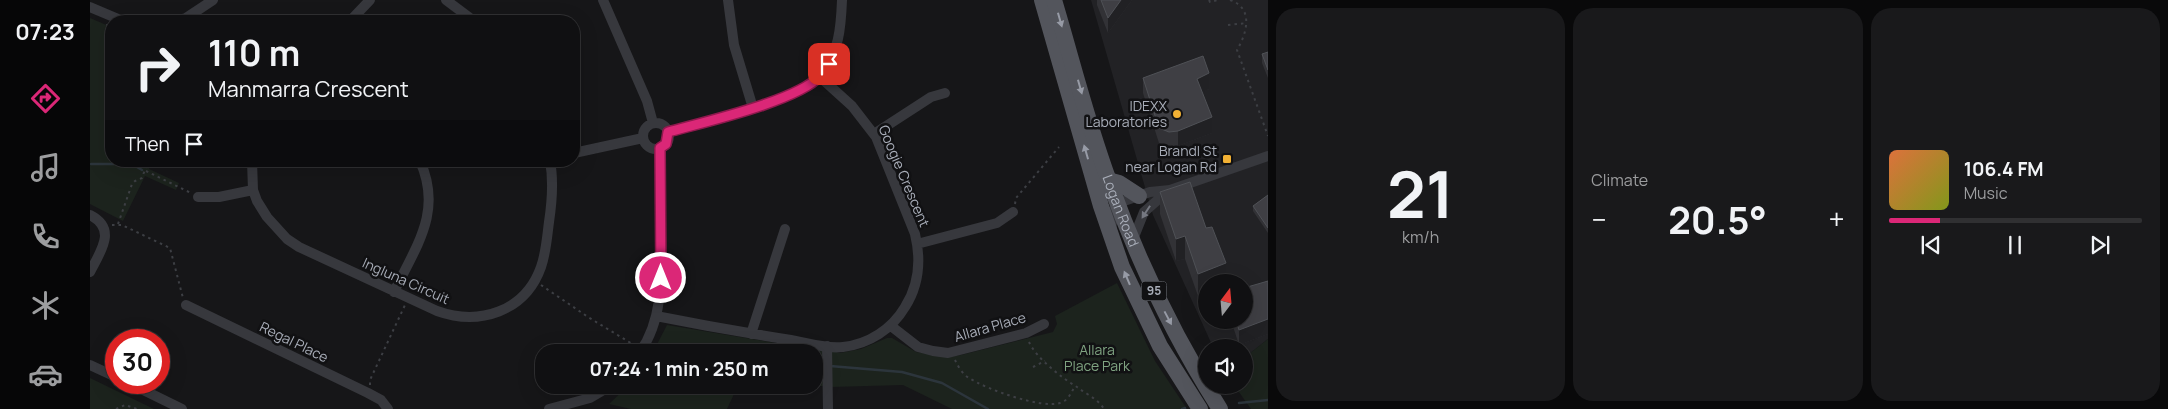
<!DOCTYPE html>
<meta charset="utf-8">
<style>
body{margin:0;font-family:Manrope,sans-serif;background:#19191b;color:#f1f3f6;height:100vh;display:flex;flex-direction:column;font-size:19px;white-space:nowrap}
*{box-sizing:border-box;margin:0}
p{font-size:16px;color:#9c9d9f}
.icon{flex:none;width:28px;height:28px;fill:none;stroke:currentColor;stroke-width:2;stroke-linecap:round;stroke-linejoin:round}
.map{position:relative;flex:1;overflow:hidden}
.details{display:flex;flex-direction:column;gap:8px;padding:8px;background:#09090a;width:900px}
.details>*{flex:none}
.hud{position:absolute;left:15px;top:15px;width:475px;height:152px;border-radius:20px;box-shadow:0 5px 20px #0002,0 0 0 1px #303032;background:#101012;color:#f1f3f6;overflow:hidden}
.needle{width:32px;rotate:16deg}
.tools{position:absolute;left:1108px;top:274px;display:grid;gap:10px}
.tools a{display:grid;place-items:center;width:55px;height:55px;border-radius:50%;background:#101012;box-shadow:0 5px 20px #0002,0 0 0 1px #303032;font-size:25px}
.speed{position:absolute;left:15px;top:329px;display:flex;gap:10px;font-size:25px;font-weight:700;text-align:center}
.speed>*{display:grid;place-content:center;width:65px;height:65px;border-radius:50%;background:#101012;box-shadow:0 5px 20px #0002,0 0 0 1px #303032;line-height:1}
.speed .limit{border:8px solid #d22;background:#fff;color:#111}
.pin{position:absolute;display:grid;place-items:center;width:42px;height:42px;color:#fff;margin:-21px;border-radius:10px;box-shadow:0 2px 8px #0006}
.me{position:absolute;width:55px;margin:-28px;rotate:0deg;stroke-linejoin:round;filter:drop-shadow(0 0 4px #0008)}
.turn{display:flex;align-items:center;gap:18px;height:105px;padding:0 20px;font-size:22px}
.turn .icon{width:65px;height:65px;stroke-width:2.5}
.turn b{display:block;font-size:35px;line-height:42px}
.then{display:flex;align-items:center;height:48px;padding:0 20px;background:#0003;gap:10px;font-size:19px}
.big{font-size:38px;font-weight:700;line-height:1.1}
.details .card{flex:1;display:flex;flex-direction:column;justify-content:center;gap:8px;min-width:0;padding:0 18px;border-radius:20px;background:#19191b}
.details .dial{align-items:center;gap:0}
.dial b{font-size:65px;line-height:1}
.song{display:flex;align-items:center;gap:15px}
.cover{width:60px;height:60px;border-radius:8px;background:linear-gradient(135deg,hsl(20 70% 55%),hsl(70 70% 35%))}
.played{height:5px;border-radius:2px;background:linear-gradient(90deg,#db2777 20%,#303032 20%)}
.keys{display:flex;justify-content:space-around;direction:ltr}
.heat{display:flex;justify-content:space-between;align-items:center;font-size:28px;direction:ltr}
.details .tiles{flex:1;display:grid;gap:8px;grid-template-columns:repeat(3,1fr)}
.trip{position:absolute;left:445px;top:344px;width:288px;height:50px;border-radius:20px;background:#101012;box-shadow:0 5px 20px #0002,0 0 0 1px #303032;font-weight:700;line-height:50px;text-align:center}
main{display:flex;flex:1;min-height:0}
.tabs{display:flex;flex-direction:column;width:90px;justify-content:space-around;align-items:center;background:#060607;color:#9c9d9f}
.tabs .icon{width:35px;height:35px}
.tabs .selected{color:#db2777}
.tabs b{font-size:22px;color:#f1f3f6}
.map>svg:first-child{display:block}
.built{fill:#222225;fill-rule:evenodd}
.green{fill:#1c231d}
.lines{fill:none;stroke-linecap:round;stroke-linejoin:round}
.stream{stroke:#2c353c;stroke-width:2.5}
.path{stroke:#3d3f44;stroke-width:2;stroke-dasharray:2.5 4;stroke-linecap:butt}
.street{stroke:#37383d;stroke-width:10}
.primary{stroke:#53555c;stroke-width:16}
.wall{fill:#323236}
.shaded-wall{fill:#212124}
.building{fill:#3f3f44;stroke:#4f5156}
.oneway{fill:#979ba6}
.oneway2{fill:#757881}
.route-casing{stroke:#8e194d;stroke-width:12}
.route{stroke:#db2777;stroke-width:9}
.poi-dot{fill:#f2b134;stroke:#111113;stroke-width:2}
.labels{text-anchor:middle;stroke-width:5;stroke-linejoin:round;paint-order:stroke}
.shield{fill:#111113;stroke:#7b7e86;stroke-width:1}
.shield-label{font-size:12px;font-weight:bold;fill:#a8adb8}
.poi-label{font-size:14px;fill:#a8adb8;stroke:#111113;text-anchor:end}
.street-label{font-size:14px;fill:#a8adb8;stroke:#111113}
.park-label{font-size:14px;fill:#7fa381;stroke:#111113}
</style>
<main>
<nav class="tabs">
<b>07:23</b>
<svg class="icon selected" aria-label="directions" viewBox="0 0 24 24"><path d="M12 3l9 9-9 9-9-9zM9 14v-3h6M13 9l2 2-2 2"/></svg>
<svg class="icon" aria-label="music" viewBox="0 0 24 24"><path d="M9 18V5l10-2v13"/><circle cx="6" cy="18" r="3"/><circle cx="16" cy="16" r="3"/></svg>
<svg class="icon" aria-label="phone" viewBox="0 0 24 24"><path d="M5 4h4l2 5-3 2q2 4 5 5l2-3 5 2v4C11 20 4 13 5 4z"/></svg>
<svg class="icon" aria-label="climate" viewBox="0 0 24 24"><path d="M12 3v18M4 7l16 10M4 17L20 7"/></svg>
<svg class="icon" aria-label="car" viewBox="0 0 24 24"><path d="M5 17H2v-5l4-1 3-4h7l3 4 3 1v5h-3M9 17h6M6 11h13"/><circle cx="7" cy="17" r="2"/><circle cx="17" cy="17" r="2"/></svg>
</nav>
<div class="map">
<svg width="1178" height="409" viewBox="0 0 1178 409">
<rect width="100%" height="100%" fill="#161618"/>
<!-- built -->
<path class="built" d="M 1001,0 L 1178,0 L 1178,339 L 1154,358 L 1154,348 L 1123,347 L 1063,215 ZM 1116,282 L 1154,282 L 1154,320 L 1116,320 Z"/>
<!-- green -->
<path class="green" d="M 0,18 L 21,27 L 21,161 L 62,161 L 59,169 L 89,183 L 86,190 L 55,176 L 33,221 L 0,204 Z
M 1027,283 L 1065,361 L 1097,409 L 862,409 L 813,385 L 741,387 L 739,351 L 750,353 L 771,349 L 797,338 L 802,338 L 826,352 L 858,357 L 871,355 L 963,332 L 967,324 L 965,316 Z
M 577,325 L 734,351 L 733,386 L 684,387 L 644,394 L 637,409 L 541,409 L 519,404 L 539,385 L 724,385 L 724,352 L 563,352 Z
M 1178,339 L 1178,409 L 1161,409 L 1144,385 L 1154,385 L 1154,358 Z
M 0,378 L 64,409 L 0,409 Z"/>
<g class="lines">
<!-- stream -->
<path class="stream" d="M 1,164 L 42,164 L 52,170
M 724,365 L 735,366
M 740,366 L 812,372 L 852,383 L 898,409
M 1149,403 L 1178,400
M 1092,409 L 1095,408"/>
<!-- path -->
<path class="path" d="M 1119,0 L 1120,2 L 1128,0
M 1140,0 C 1164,8 1157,33 1147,50 L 1178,136
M 17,24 L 21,38
M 1138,25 L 1157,23
M 56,171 L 101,193
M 925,204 L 926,198 L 969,147
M 28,224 L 42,184 L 45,181 L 52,178 L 58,161
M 22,225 L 32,225 L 80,248 L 93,298
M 451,285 L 498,317 L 544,345
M 939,342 C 946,358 972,378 987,387 C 996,394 1008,399 1014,409
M 865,360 C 868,366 872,374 879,378 C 896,389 951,409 970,403 C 978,401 981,393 985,386
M 943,367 L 955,361
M 280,385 L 280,380 L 315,305
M 26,409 L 35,405 L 47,409"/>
<!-- street -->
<path class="street" d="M 356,0 L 384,21
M 513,0 L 557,101 L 563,123
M 638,0 L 644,45 L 663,108
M 0,7 L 33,21
M 84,21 L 96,18 L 123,0
M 260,21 L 280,0
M553 136a13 13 0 1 1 26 0a13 13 0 1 1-26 0Z
M 579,132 C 612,123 711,100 731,75 C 749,53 751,27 752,0
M 784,134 L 841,97 L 855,93
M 484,153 L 553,138
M 162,161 L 163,190 L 167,201 L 177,217 L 197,239 L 209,247 L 347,311 C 389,326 435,312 451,267 C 456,253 457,237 459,222 C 462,202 464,182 460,161
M 108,197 L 129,197 L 163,190
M 0,215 C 28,229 10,252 0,272
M 1021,229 L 1024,210 L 1034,201 L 1060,192 L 1080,190 L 1178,156
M 1042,242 L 1054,212 L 1079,190
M 827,244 L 907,223 L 923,212
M 304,292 C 326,246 353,212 330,161
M 96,305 L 278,393 L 291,400 L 298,409
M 566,316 C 611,325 656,333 701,340 C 717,343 736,349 753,347 C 779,344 802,329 815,307 C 829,285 831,259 825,234 L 786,137 L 762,106 L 730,77
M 801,326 L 828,347 L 843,351 L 858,353 L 936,333 L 954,324
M 661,334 L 695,229
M 737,346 L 738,409
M 550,352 C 575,317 571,270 571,229 C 571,202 571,175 570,148
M 0,365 L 26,377
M 37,382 L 92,409
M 459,409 L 500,398 L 522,385"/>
<!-- primary -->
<g class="primary">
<path d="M 952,0 L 1011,206 L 1032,267 L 1070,346 L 1110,409"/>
<path id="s1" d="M 964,0 C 982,60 997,122 1019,181 C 1048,261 1084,337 1130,409"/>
<path d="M 1018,180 L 1029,183 L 1049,196"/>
</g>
</g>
<!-- wall -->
<path class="wall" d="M 1007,0 L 1042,0 L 1018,33 L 1007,5 Z
M 1178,52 L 1178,78 L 1172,63 L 1172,54 Z
M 1053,78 L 1119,89 L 1112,92 L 1122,133 L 1088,146 L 1079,148 L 1069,143 L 1053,93 Z
M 1070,192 L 1136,282 L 1116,282 L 1116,293 L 1108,296 L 1095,259 L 1086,261 L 1070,214 Z
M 1178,195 L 1178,233 L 1163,211 L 1163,206 Z
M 1178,281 L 1178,334 L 1149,345 L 1141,320 L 1154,320 Z"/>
<!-- shaded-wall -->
<path class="shaded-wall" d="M 1031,0 L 1042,0 L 1018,33 L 1018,18 Z
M 1119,73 L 1119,89 L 1107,95 L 1107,79 Z
M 1122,117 L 1122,133 L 1088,146 L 1088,131 Z
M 1095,236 L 1095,259 L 1086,261 L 1086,239 Z
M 1136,263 L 1136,282 L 1116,282 L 1116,293 L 1108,296 L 1108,274 Z
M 1178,319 L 1178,334 L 1149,345 L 1149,330 Z"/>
<!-- building -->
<path class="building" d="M 1011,0 L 1031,0 L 1018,18 Z
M 1178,52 L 1178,70 L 1172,54 Z
M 1113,56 L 1119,73 L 1107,79 L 1122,117 L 1088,131 L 1079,132 L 1069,128 L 1053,78 Z
M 1100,182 L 1116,228 L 1122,227 L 1136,263 L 1108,274 L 1095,236 L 1086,239 L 1070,192 Z
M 1178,195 L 1178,228 L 1163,206 Z
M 1178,281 L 1178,319 L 1149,330 L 1146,320 L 1154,320 L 1154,288 Z"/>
<!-- one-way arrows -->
<defs><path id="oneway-solid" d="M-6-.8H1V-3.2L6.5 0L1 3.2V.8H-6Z" transform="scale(1.25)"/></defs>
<g class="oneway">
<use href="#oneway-solid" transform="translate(970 20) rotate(74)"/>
<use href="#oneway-solid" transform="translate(990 87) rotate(74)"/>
<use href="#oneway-solid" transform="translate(996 152) rotate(-106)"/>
<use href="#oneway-solid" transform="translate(1037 278) rotate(-113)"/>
<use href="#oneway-solid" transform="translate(1078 318) rotate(62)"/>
</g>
<use class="oneway2" href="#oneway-solid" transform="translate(1056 212) rotate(123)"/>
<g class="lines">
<defs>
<path id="route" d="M 571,278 L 570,148 L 576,144 L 578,132 C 614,122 707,101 730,76 C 734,73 736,68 739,64"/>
</defs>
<!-- route casing -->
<use href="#route" class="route-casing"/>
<!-- route -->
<use href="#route" class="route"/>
</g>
<!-- markers -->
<g class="poi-dot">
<circle cx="1087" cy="114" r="5"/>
<rect x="1132" y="154" width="10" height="10" rx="2.5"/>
</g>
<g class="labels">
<!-- shield labels -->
<rect class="shield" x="1051.5" y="281.5" width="25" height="19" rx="4"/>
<g class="shield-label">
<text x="1064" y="295">95</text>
</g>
<!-- poi labels -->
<g class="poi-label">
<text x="1077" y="111">IDEXX<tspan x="1077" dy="16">Laboratories</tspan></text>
<text x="1127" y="156">Brandl St<tspan x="1127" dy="16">near Logan Rd</tspan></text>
</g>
<!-- street labels -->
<g class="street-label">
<text transform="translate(814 176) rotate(67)" y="5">Googie Crescent</text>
<text dy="5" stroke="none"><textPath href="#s1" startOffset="221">Logan Road</textPath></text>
<text transform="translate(316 281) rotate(24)" y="5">Ingluna Circuit</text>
<text transform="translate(900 327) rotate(-16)" y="5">Allara Place</text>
<text transform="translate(204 342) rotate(26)" y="5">Regal Place</text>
</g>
<!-- park labels -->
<g class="park-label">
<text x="1007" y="355">Allara<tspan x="1007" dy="16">Place Park</tspan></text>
</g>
</g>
</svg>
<div class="tools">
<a><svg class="needle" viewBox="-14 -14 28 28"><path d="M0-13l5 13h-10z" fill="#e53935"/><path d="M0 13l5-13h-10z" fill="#9c9d9f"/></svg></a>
<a><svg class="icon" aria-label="sound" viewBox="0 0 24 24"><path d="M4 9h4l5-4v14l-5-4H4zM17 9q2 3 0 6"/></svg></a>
</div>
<div class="speed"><div class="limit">30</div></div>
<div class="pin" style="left:739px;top:64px;background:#d93025"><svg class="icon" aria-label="arrive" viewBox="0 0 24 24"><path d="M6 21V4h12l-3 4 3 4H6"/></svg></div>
<svg class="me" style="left:571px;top:278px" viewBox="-20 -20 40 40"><circle r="17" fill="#db2777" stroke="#fff" stroke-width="3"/><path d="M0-11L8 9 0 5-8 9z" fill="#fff"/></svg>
<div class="trip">07:24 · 1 min · 250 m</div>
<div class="hud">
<div class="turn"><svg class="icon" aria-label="right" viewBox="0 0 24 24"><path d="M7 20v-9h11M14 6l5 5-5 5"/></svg><div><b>110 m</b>Manmarra Crescent</div></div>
<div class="then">Then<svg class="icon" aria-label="arrive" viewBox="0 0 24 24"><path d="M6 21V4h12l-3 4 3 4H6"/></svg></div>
</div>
</div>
<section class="details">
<div class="tiles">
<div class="card dial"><b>21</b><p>km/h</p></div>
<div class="card"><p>Climate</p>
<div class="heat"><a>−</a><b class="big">20.5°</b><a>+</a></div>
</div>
<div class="card">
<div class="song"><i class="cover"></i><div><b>106.4 FM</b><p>Music</p></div></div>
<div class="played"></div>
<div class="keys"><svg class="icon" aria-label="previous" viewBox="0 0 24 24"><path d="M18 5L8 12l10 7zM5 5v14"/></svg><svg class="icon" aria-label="pause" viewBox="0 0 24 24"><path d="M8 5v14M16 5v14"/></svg><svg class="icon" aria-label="next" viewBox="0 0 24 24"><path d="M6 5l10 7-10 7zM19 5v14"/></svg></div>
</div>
</div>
</section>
</main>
